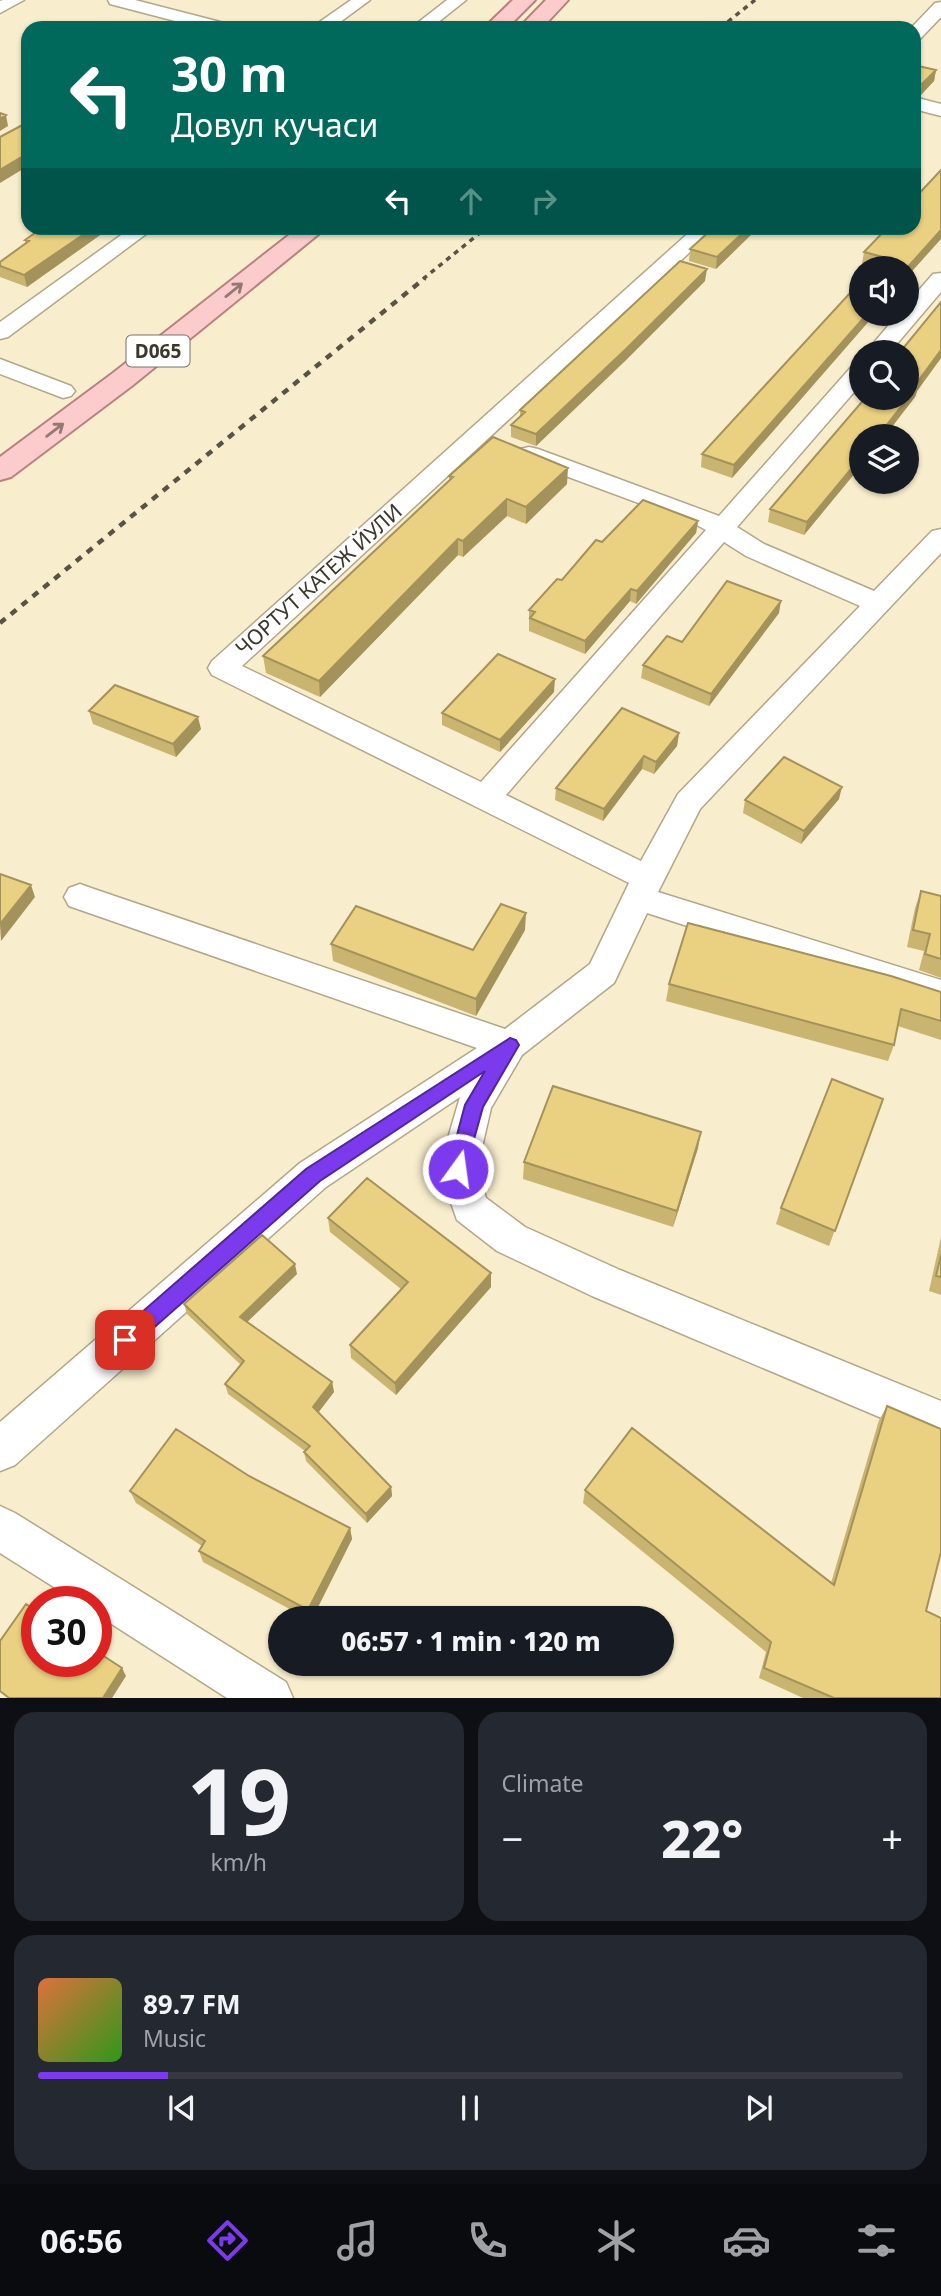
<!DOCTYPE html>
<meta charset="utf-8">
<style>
body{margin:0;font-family:"Noto Sans",sans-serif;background:#242831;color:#f1f3f6;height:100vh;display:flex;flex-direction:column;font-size:26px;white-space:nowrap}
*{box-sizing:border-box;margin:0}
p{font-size:23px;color:#9ea1a6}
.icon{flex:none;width:38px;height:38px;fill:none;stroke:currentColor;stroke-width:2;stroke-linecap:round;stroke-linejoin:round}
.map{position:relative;height:1698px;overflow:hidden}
.drawer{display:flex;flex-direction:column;gap:14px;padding:14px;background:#0d0f14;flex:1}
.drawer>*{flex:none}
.guide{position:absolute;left:21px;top:21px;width:900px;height:214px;border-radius:21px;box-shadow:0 2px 5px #0004;background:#00695c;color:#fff;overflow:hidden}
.tools{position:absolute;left:849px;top:256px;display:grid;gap:14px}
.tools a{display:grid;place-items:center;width:70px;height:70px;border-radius:50%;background:#171b24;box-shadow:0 2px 5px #0004;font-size:35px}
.speed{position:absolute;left:21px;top:1586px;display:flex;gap:14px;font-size:35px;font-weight:700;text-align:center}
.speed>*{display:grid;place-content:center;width:91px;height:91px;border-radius:50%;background:#171b24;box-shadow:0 2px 5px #0004;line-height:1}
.speed .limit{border:10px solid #d22;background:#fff;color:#111}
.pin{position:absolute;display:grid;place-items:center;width:60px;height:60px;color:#fff;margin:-30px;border-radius:14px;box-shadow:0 4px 10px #0006}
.me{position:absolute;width:77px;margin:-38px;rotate:14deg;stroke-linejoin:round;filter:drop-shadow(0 0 5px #0008)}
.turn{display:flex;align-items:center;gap:24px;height:147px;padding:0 35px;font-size:32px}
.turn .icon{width:91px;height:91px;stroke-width:2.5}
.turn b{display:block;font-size:49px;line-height:60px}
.lanes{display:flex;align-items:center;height:66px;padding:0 35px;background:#0003;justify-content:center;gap:35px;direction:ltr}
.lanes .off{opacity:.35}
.big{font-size:52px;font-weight:800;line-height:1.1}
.drawer .tile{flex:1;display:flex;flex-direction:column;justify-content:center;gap:10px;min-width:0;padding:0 24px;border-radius:21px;background:#242831}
.drawer .dial{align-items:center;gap:0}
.dial b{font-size:91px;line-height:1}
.song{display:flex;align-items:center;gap:21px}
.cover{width:84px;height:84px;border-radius:10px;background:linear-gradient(135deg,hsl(20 70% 55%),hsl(110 70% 35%))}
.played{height:7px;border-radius:4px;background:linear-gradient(90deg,#7c3aed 15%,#363941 15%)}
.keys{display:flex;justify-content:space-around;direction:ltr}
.heat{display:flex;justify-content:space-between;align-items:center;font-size:38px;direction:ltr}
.drawer .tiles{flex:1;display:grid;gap:14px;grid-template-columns:1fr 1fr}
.tile:last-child{grid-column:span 2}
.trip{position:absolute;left:268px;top:1606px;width:406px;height:70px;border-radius:35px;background:#171b24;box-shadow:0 2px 5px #0004;font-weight:800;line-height:70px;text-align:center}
.tabs{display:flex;height:112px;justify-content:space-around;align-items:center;background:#090b0e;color:#9ea1a6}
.tabs .icon{width:49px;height:49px}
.tabs .active{color:#7c3aed}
.tabs b{font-size:32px;color:#f1f3f6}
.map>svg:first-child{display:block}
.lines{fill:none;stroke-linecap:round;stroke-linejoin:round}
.minor-casing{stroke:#b1a789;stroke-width:3}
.major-casing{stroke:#b7827e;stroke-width:4}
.minor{fill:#fff;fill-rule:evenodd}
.major{fill:#fccccc;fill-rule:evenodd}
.rail-far1{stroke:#595344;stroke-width:3.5;stroke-dasharray:5 5;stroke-linecap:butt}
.rail{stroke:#595344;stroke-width:4.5;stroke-dasharray:7 7;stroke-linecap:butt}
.wall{fill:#c9b470}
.shaded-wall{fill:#a4925b}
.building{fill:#ead182;stroke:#a4925b;stroke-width:2}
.oneway{stroke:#927a73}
.route{fill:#7c3aed;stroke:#51269a;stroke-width:2}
.labels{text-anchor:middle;stroke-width:5;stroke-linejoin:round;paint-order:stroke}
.shield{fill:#fff;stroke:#76736b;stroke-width:2}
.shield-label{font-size:19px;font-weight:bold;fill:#3b372b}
.street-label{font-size:21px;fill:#3b372b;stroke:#fff}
</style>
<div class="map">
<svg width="941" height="1698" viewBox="0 0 941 1698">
<rect width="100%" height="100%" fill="#f8edcd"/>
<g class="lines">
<defs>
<path id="minor" d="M 3,0 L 24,0 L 0,13 L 0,1 Z
M 108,0 L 135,0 L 228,24 L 231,28 L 202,28 L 110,4 Z
M 351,0 L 370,0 L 332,28 L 311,28 Z
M 447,0 L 466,0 L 431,28 L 411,28 Z
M 941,2 L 941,17 L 920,39 L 914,40 L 914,28 L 911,28 L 935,3 Z
M 914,97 L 941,104 L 941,116 L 914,109 Z
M 131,228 L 154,228 L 8,337 L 0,339 L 0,322 Z
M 694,228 L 716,228 L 242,666 L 481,782 L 706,530 L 695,524 L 520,459 L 517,454 L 520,449 L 529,447 L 538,449 L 719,516 L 853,365 L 861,363 L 861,384 L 737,527 L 764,544 L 874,591 L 932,531 L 941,529 L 941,553 L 700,809 L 658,892 L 941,980 L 941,1008 L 647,913 L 614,983 L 522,1055 L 491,1108 L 477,1169 L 486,1198 L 525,1227 L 620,1270 L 941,1401 L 941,1443 L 592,1296 L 497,1251 L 457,1220 L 439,1169 L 460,1097 L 326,1187 L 15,1465 L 0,1471 L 0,1422 L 300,1163 L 477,1048 L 69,906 L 64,897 L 69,888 L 80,884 L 91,888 L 505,1029 L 590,964 L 629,883 L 212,675 L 208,668 L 212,661 ZM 724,542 L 746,556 L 860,606 L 678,794 L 641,861 L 506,795 Z
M 941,273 L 941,292 L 890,352 L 866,352 L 899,313 L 906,313 L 906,305 L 933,274 Z
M 0,359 L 71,386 L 75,391 L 71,396 L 63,398 L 0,374 Z
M 0,1506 L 15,1513 L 286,1682 L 293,1698 L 227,1698 L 96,1614 L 96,1601 L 76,1601 L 0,1553 Z"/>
<path id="major" d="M 513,0 L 535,0 L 507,28 L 484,28 Z
M 546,0 L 568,0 L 542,28 L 519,28 Z
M 298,228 L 326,228 L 133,385 L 11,477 L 0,480 L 0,457 L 113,373 Z"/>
</defs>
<!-- minor casing -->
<use href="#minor" class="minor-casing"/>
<!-- major casing -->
<use href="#major" class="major-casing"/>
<!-- minor -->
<use href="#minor" class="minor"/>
<!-- major -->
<use href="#major" class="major"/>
<!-- rail-far1 -->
<path class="rail-far1" d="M 720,28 L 755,0
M 423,279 L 486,228"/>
<!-- rail -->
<path class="rail" d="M 0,623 L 425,278"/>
</g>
<!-- wall -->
<path class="wall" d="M 914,65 L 936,70 L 934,81 L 920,96 L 914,95 Z
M 42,228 L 110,228 L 27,287 L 0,277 L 0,262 L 25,243 L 25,240 Z
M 713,228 L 758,228 L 716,269 L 689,261 L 690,249 Z
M 887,228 L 906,278 L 862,264 L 864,252 Z
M 705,281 L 625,361 L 536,446 L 511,437 L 511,425 L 520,417 L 520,410 Z
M 861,313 L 876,313 L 732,478 L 701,467 L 702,454 Z
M 941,358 L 917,391 L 915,397 L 804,535 L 768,522 L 770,509 L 866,397 Z
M 449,476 L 567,484 L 526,524 L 507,516 L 463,557 L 458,555 L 320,697 L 266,673 L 263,656 L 449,481 Z
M 698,521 L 696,533 L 636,604 L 630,601 L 585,654 L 529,631 L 529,610 L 562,580 L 602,542 Z
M 779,613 L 709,706 L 641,678 L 643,665 L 682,642 Z
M 554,692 L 500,752 L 442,725 L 442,713 Z
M 89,711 L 201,729 L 176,757 L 93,724 Z
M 679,733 L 677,746 L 654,774 L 642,769 L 603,821 L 555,800 L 556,788 Z
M 839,799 L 801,844 L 743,813 L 745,800 Z
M 921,891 L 941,896 L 941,978 L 919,970 L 924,951 L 907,947 L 915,908 Z
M 525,930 L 476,1016 L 333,961 L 331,944 L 473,950 Z
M 669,984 L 941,992 L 941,1040 L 898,1026 L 894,1045 L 888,1061 L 666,1001 Z
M 883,1099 L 829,1246 L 776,1224 L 781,1208 Z
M 698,1148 L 673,1227 L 523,1179 L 524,1162 Z
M 328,1218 L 491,1273 L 491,1287 L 396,1395 L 351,1358 L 350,1345 L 401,1289 L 330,1232 Z
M 941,1237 L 941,1295 L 929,1291 Z
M 297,1274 L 247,1322 L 332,1382 L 334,1392 L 318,1412 L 391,1487 L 392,1496 L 367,1523 L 306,1461 L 304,1452 L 305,1451 L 228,1394 L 225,1384 L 241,1365 L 187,1314 L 184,1304 Z
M 887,1406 L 941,1698 L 803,1698 L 759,1678 L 766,1652 L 583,1503 L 585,1490 L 831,1583 L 879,1420 Z
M 249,1476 L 350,1528 L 352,1539 L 312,1619 L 308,1619 L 203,1562 L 199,1551 L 202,1546 L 136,1503 L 130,1491 Z"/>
<!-- shaded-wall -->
<path class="shaded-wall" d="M 936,70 L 934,81 L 920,96 L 922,84 Z
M 6,115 L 8,126 L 0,131 L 0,119 Z
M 28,153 L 28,166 L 0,183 L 0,170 Z
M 93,228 L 110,228 L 27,287 L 24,275 Z
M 748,228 L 758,228 L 716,269 L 717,257 Z
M 941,230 L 941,239 L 906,278 L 906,269 Z
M 707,269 L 705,281 L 625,361 L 536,446 L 536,434 Z
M 868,313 L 876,313 L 732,478 L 734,465 Z
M 941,350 L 941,358 L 917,391 L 915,397 L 885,436 L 878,436 Z
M 861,457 L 861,466 L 804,535 L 807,522 Z
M 568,468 L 567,484 L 526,524 L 526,507 Z
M 507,499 L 507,516 L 463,557 L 463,541 Z
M 698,521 L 696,533 L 636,604 L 637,591 Z
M 458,539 L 458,555 L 320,697 L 319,681 Z
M 631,589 L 630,601 L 585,654 L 585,641 Z
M 781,601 L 779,613 L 709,706 L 711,694 Z
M 555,679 L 554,692 L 500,752 L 500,740 Z
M 198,717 L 201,729 L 176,757 L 173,744 Z
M 679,733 L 677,746 L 654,774 L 656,762 Z
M 644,756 L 642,769 L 603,821 L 604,809 Z
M 842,787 L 839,799 L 801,844 L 804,831 Z
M 31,885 L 35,897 L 1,941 L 0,924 Z
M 526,913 L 525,930 L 476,1016 L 476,999 Z
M 701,1132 L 698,1148 L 673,1227 L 677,1211 Z
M 295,1264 L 297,1274 L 242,1327 L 240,1317 Z
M 491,1273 L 491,1287 L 396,1395 L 395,1383 Z
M 332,1382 L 334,1392 L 315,1417 L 313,1407 Z
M 391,1487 L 392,1496 L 367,1523 L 366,1514 Z
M 350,1528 L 352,1539 L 312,1619 L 311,1619 L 308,1610 Z
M 122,1668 L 126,1676 L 112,1698 L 103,1698 Z"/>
<!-- building -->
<path class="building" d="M 914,65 L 936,70 L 922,84 L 915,84 L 914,93 Z
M 0,113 L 6,115 L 0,119 Z
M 28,122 L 28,153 L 0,170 L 0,137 Z
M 941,170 L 941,230 L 906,269 L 906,268 L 873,268 L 883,257 L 864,252 L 887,228 L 914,228 L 914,199 Z
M 42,228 L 93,228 L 24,275 L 0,266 L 0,262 L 29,241 L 25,240 Z
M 713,228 L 748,228 L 717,257 L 690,249 Z
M 680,261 L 707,269 L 626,349 L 536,434 L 511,425 L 525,412 L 520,410 Z
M 861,281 L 861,313 L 868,313 L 734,465 L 702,454 Z
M 941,302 L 941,350 L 916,384 L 918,385 L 878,436 L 861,436 L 861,457 L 807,522 L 770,509 L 866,397 L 906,397 L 906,352 L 900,352 Z
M 493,437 L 568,468 L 526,507 L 507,499 L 463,541 L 458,539 L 319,681 L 263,656 L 453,477 L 449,476 Z
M 643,500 L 698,521 L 637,591 L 631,589 L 585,641 L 530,618 L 535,612 L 529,610 L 557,579 L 562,580 L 596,540 L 602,542 Z
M 727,581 L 781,601 L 711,694 L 643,665 L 667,636 L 682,642 Z
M 498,654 L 555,679 L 500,740 L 442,713 Z
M 115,685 L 198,717 L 173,744 L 89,711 Z
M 622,708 L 679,733 L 656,762 L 644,756 L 604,809 L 556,788 Z
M 784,757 L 842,787 L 804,831 L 745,800 Z
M 0,874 L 31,885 L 0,924 Z
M 921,891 L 941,896 L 941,959 L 925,954 L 930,934 L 913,930 Z
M 501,904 L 526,913 L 476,999 L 331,944 L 356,906 L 473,950 Z
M 688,923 L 891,976 L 941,992 L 941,1021 L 901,1009 L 894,1045 L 669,984 Z
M 832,1079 L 883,1099 L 835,1231 L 781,1208 Z
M 553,1086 L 701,1132 L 677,1211 L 524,1162 Z
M 367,1178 L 491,1273 L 395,1383 L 350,1345 L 408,1282 L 328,1218 Z
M 262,1235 L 295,1264 L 240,1317 L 332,1382 L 313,1407 L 391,1487 L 366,1514 L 304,1452 L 310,1446 L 225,1384 L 244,1361 L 184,1304 Z
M 941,1255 L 941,1277 L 936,1276 Z
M 887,1406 L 941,1429 L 941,1552 L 926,1611 L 941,1618 L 941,1698 L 834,1698 L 764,1668 L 771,1642 L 585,1490 L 632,1428 L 834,1585 Z
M 176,1429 L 249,1476 L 350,1528 L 308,1610 L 199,1551 L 205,1541 L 130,1491 Z
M 26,1604 L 37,1611 L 37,1661 L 96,1661 L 96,1651 L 122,1668 L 103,1698 L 9,1698 L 0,1691 L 0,1641 Z"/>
<!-- one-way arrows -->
<defs><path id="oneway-shaft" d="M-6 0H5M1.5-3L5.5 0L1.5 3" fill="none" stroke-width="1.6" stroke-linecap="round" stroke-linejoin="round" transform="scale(1.75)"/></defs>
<g class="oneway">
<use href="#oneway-shaft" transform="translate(234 290) rotate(-39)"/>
<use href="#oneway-shaft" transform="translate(55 430) rotate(-37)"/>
</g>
<!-- route -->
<path class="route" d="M 510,1038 L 516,1040 L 519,1045 L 483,1107 L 464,1175 L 458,1177 L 451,1175 L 448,1169 L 465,1105 L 485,1071 L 320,1181 L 132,1347 L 125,1350 L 118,1347 L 115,1340 L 118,1333 L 306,1169 Z"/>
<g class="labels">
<!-- shield labels -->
<rect class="shield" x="126.5" y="335.5" width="63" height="31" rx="5"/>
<g class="shield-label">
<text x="158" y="358">D065</text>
</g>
<!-- street labels -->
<g class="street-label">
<text transform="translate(319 580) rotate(-42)" y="7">ЧОРТУТ КАТЕЖ ЙУЛИ</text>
</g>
</g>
</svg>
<div class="tools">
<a><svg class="icon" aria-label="sound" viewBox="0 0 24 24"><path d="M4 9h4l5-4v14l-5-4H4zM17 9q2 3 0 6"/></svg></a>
<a><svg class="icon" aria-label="search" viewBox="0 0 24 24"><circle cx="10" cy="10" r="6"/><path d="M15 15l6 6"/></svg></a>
<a><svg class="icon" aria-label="layers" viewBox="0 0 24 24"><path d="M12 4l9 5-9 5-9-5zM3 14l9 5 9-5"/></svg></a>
</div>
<div class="speed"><div class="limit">30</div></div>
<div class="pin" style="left:125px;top:1340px;background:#d93025"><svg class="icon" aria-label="arrive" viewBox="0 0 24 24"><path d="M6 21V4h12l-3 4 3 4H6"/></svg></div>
<svg class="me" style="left:458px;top:1169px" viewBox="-20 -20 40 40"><circle r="17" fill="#7c3aed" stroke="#fff" stroke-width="3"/><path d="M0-11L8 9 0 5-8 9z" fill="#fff"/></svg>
<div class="trip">06:57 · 1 min · 120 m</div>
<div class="guide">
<div class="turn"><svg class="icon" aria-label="left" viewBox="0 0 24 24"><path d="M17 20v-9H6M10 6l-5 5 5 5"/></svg><div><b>30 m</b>Довул кучаси</div></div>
<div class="lanes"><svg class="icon" aria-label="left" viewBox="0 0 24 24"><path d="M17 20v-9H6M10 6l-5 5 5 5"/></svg><svg class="icon off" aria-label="ahead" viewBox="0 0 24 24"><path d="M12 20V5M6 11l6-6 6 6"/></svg><svg class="icon off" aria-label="right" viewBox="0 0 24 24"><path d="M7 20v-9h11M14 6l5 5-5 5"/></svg></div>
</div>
</div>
<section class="drawer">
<div class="tiles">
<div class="tile dial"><b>19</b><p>km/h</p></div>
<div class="tile"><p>Climate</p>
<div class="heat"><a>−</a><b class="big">22°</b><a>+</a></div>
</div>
<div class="tile">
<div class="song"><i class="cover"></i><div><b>89.7 FM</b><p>Music</p></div></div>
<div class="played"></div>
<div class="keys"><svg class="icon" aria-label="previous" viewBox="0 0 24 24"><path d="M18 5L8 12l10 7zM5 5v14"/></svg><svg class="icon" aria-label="pause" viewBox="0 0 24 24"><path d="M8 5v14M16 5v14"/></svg><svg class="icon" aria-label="next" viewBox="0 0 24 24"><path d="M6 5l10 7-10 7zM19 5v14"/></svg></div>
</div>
</div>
</section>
<nav class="tabs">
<b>06:56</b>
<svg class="icon active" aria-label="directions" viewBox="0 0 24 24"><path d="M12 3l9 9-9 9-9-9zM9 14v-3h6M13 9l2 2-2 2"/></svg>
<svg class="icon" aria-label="music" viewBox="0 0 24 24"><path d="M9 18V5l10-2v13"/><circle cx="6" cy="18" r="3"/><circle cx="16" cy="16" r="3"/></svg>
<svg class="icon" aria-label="phone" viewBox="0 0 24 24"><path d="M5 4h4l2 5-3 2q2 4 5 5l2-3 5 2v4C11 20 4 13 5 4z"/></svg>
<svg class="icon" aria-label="climate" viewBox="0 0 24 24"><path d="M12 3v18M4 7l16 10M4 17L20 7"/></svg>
<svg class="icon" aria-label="car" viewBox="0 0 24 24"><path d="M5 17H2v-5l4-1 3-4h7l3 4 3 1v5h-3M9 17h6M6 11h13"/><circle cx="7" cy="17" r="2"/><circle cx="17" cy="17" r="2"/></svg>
<svg class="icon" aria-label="filters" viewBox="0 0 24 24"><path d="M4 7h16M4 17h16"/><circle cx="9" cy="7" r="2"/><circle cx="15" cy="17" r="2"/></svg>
</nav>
